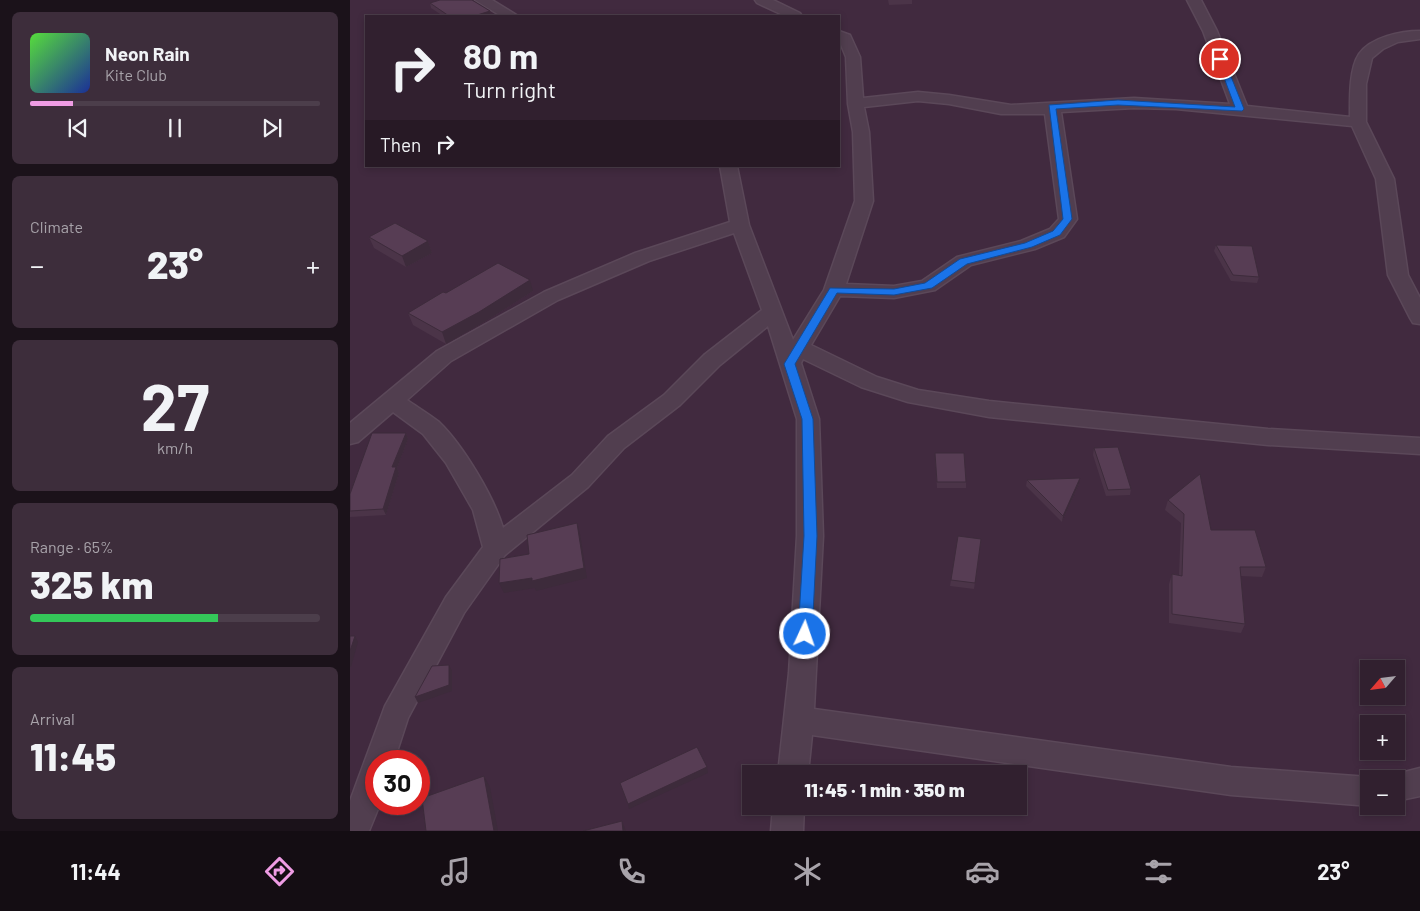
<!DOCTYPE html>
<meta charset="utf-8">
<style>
body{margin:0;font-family:Barlow,sans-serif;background:#3d2d3b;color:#f1f3f6;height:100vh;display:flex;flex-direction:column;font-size:19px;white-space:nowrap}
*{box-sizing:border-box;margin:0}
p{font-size:16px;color:#a8a3aa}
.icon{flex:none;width:28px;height:28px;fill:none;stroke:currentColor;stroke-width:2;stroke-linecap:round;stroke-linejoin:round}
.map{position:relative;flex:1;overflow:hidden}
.drawer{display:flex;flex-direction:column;gap:12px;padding:12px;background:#1b121a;width:350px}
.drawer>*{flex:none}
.top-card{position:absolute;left:15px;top:15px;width:475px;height:152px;border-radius:0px;box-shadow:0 2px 8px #0003,0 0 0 1px #4c3e4b;background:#31202f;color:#f1f3f6;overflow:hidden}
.needle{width:32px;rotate:242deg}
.fabs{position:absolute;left:1010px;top:660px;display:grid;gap:10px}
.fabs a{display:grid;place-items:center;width:45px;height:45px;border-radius:0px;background:#31202f;box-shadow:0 2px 8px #0003,0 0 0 1px #4c3e4b;font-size:25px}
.speed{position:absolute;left:15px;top:750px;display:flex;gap:10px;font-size:25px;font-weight:700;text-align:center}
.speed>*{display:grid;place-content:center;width:65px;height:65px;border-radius:50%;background:#31202f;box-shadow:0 2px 8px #0003,0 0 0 1px #4c3e4b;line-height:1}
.speed .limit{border:8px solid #d22;background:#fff;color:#111}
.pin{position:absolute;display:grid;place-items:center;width:42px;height:42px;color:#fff;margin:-21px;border:2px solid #fff;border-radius:50%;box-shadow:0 1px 5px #0007}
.me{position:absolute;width:55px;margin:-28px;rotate:3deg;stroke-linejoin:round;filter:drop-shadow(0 0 4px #0008)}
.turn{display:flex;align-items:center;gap:18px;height:105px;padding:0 15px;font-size:22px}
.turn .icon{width:65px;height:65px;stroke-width:2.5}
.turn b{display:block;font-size:35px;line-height:42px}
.then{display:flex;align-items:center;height:48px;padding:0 15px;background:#0003;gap:10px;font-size:19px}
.big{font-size:38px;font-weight:800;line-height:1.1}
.drawer .widget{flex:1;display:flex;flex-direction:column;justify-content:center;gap:8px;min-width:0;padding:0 18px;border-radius:8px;background:#3d2d3b}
.drawer .dial{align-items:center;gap:0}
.dial b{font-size:65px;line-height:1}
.song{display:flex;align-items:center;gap:15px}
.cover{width:60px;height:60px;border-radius:8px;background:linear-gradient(135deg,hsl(110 70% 55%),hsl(230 70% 35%))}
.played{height:5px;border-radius:2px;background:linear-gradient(90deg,#ef9ce4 15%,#4c3e4b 15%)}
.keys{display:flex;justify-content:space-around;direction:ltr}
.heat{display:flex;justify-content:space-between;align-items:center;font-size:28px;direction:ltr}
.charge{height:8px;border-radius:4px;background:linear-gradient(90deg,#34c759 65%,#4c3e4b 0)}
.trip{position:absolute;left:392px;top:765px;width:285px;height:50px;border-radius:0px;background:#31202f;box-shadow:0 2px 8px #0003,0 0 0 1px #4c3e4b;font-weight:800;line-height:50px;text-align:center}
.menu{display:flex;height:80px;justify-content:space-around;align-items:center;background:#140d13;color:#a8a3aa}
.menu .icon{width:35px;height:35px}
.menu .active{color:#ef9ce4}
.menu b{font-size:22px;color:#f1f3f6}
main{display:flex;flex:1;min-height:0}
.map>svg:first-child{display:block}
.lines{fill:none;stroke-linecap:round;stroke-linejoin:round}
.street-casing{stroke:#5b4859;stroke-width:3}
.street{fill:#513e4f;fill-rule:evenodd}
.wall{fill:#4b3448}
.shaded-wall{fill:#3d2b3b}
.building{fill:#573d54;stroke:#3d2b3b}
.route{fill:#1a73e8;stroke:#114b97}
</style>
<main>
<section class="drawer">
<div class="widget">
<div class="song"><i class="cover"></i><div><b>Neon Rain</b><p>Kite Club</p></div></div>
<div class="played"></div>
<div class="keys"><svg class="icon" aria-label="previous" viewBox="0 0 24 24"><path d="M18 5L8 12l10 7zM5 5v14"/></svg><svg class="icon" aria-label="pause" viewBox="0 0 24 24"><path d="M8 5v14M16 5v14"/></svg><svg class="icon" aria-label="next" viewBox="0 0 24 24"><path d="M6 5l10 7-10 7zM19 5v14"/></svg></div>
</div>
<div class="widget"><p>Climate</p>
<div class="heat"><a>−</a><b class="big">23°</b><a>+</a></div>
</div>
<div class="widget dial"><b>27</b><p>km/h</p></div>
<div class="widget"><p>Range · 65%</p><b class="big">325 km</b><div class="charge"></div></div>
<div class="widget"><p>Arrival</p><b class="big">11:45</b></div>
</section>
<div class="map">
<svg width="1070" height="831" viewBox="0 0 1070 831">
<rect width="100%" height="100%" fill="#412a3f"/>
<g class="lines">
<defs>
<path id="street" d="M 125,0 L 142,0 L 168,16 L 151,16 Z
M 405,0 L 423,0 L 450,13 L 452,16 L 435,16 L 407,3 Z
M 837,0 L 851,0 L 867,31 L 897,106 L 1000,117 C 1000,99 999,69 1009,54 C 1021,37 1051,31 1070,31 L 1070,39 L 1048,42 L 1033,49 L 1022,58 L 1016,84 L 1016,122 L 1044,179 L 1058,275 L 1070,298 L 1070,324 L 1063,323 L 1060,318 L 1038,275 L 1026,179 L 1002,126 L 826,109 L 784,108 L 711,112 L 727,219 L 714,237 L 685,249 L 621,265 L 585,290 L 544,298 L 490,296 L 461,345 L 527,377 L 568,390 L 639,401 L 918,429 L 1070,438 L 1070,454 L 918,445 L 639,417 L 558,402 L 511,387 L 453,359 L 451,363 L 469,419 L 473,536 L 464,709 L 881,767 L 1019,777 L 1022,779 L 1019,779 L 1020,806 L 881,795 L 462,735 L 458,774 L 428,774 L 439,673 L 447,536 L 447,419 L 418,326 L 370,365 L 330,405 L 274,448 L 238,487 L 155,555 L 114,613 L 58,718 L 44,761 L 26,761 L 26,804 L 30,804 L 19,831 L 0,831 L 0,801 L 35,706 L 96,597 L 133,547 L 123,510 L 96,463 L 73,434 L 43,412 L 8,442 L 0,444 L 0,423 L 87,351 L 194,292 L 285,253 L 380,222 L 370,166 L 387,166 L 399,225 L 443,340 L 474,290 L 505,201 L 503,132 L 498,104 L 496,57 L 489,40 L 489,31 L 500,35 L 510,57 L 513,98 L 568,92 L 599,95 L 661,105 L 784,98 L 880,104 L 853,31 ZM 568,101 L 599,104 L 651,114 L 695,114 L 709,219 L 700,229 L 671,241 L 607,257 L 572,281 L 544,286 L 496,284 L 523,201 L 519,132 L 514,107 ZM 384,233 L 412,310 L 354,355 L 314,395 L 258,436 L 222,475 L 153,528 C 144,497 113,445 89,422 C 79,414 67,407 57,400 L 101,361 L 208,300 L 299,261 Z
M 1070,768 L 1070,796 L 1046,801 L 1046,779 L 1034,779 L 1035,777 Z
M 423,806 L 454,806 L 453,831 L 421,831 Z"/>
</defs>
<!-- street casing -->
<use href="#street" class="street-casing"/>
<!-- street -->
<use href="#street" class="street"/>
</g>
<!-- wall -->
<path class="wall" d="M 538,0 L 562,0 L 562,4 L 539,5 Z
M 80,3 L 140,11 L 141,16 L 93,16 L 81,8 Z
M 19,237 L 78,241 L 82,253 L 56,267 L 24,248 Z
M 866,245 L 909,277 L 907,283 L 881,281 L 864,251 Z
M 183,291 L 133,323 L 96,344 L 63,325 L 58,313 L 96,293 Z
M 56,433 L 58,439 L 47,468 L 49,473 L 36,515 L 0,517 L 0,494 Z
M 744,448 L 781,489 L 780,495 L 756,496 L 743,455 Z
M 585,453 L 616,482 L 616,488 L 587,488 Z
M 677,480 L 729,484 L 712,522 L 676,486 Z
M 818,500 L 916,567 L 912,577 L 891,576 L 895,624 L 891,633 L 819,623 L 819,584 L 822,574 L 829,575 L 831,523 L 815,510 Z
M 631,539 L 624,589 L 600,586 L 601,580 Z"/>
<!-- shaded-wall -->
<path class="shaded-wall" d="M 140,11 L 141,16 L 124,16 Z
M 78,241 L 82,253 L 56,267 L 52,256 Z
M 180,280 L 183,291 L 133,323 L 96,344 L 92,332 Z
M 56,433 L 58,439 L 47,468 L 49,473 L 36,515 L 33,509 L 42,467 Z
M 730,478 L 729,484 L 712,522 L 713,516 Z
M 227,523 L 230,534 L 237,578 L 186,591 L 185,588 L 154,593 L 149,583 Z
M 5,636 L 8,642 L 1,667 L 0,666 L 0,651 Z
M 99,665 L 102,671 L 102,691 L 68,703 L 65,697 Z
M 357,767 L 358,773 L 279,809 L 278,804 Z
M 134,776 L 140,787 L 148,831 L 143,831 Z
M 272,821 L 276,831 L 273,831 Z"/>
<!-- building -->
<path class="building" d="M 90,0 L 122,0 L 140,11 L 124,16 L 99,16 L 80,3 Z
M 45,223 L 78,241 L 52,256 L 19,237 Z
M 866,245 L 902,246 L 909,277 L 883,275 Z
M 148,263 L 180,280 L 129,312 L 92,332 L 58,313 L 93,292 L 96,293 Z
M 22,433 L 56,433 L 42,467 L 46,467 L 33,509 L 0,511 L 0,494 Z
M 768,447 L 781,489 L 758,490 L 744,448 Z
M 585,453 L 614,453 L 616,482 L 587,482 Z
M 850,474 L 861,530 L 905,530 L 916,567 L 890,567 L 895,624 L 822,614 L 822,574 L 832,576 L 834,514 L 818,500 Z
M 730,478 L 713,516 L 677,480 Z
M 227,523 L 234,568 L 182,581 L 182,578 L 149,583 L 150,559 L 179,554 L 177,535 Z
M 608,536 L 631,539 L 625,583 L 601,580 Z
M 0,636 L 5,636 L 0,651 Z
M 99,665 L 99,685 L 65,697 L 82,666 Z
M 347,747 L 357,767 L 278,804 L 270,783 Z
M 134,776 L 144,831 L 76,831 L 72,798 Z
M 272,821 L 273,831 L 233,831 Z"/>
<!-- route -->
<path class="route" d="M 868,57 L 874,59 L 894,109 L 892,111 L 768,105 L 706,109 L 722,219 L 710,235 L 682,247 L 617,264 L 582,288 L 544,295 L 487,293 L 445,364 L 463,419 L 467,536 L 462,634 L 460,638 L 455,640 L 450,638 L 448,634 L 454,536 L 452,419 L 434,364 L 480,288 L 544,289 L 575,283 L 610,259 L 675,243 L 703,231 L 713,219 L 699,105 L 768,100 L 885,107 L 867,59 Z"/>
</svg>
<div class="fabs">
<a><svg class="needle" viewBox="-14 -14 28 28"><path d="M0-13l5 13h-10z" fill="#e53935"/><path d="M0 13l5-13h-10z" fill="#a8a3aa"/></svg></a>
<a>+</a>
<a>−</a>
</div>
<div class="speed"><div class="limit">30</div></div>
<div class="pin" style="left:870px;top:59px;background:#d93025"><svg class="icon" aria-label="arrive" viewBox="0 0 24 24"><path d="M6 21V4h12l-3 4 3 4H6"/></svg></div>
<svg class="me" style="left:455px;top:634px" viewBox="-20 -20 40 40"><circle r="17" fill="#1a73e8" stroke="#fff" stroke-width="3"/><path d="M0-11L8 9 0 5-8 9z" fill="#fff"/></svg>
<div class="trip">11:45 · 1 min · 350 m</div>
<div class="top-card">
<div class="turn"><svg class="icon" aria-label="right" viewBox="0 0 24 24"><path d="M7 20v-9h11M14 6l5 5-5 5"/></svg><div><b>80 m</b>Turn right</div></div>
<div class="then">Then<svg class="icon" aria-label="right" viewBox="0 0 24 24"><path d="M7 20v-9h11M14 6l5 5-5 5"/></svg></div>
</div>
</div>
</main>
<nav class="menu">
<b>11:44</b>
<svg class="icon active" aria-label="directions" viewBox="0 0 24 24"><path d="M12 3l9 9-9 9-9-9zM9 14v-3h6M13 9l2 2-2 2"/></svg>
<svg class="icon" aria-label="music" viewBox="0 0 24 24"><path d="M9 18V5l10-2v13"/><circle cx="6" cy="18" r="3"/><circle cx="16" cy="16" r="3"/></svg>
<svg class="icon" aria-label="phone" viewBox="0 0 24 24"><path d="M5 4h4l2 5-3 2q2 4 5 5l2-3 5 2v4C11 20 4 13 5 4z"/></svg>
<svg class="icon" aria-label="climate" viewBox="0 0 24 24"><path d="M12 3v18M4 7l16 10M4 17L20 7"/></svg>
<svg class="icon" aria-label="car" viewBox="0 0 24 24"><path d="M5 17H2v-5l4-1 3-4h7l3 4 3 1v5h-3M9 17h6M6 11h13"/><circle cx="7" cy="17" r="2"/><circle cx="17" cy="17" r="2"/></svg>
<svg class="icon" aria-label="filters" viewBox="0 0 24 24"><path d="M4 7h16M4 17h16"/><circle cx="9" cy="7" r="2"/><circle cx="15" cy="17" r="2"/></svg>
<b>23°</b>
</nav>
